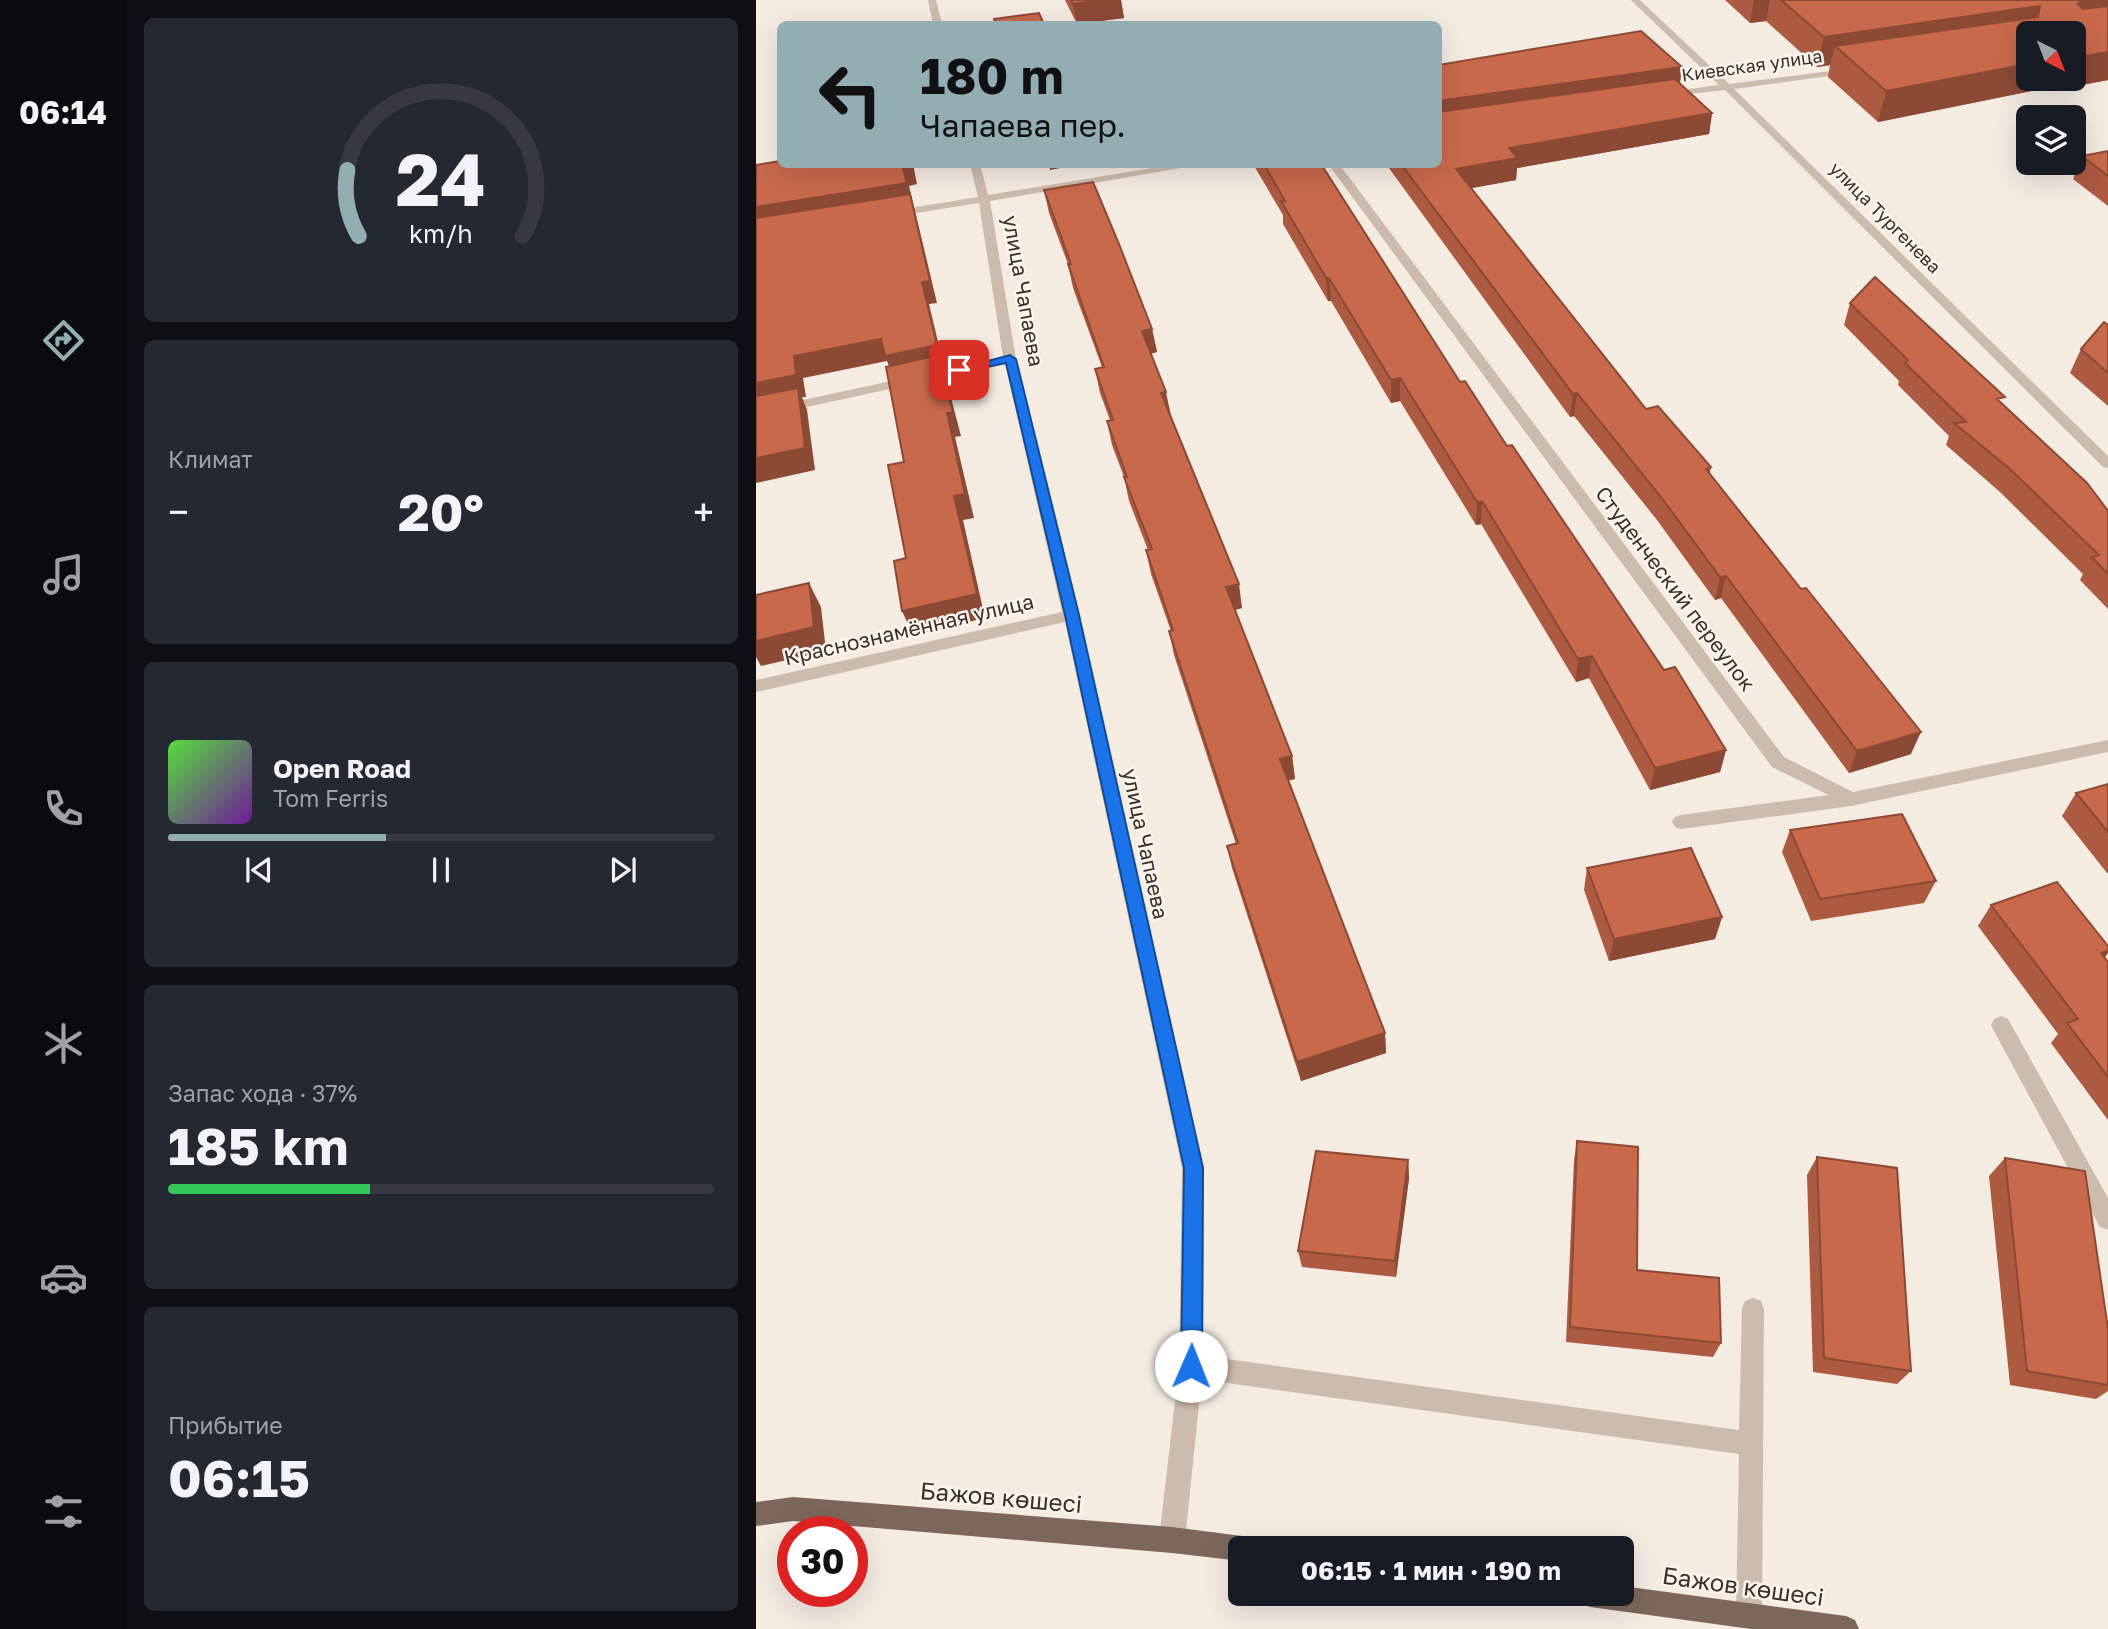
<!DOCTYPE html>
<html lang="ru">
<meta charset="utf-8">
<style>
body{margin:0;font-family:"Golos Text",sans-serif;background:#242831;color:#f1f3f6;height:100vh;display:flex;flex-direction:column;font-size:26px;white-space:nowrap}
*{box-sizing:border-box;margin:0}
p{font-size:23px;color:#9ea1a6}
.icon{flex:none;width:38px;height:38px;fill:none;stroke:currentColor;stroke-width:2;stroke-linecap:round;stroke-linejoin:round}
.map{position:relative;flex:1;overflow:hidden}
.details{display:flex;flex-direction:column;gap:18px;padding:18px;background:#0d0f14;width:630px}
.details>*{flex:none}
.hud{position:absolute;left:21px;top:21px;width:665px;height:147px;border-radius:10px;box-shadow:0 7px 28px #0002;background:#92aeb2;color:#111;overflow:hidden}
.needle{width:46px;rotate:138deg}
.buttons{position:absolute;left:1260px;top:21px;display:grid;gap:14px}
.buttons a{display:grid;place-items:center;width:70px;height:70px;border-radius:10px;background:#171b24;box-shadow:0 7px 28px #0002;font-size:35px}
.speed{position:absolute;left:21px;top:1516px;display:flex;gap:14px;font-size:35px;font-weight:700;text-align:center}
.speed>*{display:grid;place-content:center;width:91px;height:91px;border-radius:50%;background:#171b24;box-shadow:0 7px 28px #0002;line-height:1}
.speed .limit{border:10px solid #d22;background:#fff;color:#111}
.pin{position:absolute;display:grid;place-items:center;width:60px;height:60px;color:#fff;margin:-30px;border-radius:14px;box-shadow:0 4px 10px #0006}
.me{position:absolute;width:77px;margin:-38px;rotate:1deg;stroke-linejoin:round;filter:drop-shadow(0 0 5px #0008)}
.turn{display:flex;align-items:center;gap:24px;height:147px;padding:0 28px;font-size:32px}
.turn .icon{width:91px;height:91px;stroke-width:2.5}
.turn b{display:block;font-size:49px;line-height:60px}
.big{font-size:52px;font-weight:700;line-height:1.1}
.details .card{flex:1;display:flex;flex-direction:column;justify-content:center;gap:10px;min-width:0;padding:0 24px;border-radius:10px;background:#242831}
.details .dial{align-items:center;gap:0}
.dial svg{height:182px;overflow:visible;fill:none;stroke:#363941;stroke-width:7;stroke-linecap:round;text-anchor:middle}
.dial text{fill:#f1f3f6;stroke:none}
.song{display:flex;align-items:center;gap:21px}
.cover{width:84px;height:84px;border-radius:10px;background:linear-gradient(135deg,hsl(110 70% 55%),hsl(280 70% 35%))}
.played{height:7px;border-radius:4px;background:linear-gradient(90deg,#92aeb2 40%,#363941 40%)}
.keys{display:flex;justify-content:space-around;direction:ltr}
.heat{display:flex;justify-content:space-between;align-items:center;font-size:38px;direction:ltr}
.charge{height:10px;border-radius:5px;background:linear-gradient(90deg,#34c759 37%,#363941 0)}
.trip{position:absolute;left:472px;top:1536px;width:406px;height:70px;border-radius:10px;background:#171b24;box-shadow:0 7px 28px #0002;font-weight:700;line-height:70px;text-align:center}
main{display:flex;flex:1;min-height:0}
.menu{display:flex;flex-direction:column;width:126px;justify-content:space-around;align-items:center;background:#090b0e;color:#9ea1a6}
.menu .icon{width:49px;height:49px}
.menu .current{color:#92aeb2}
.menu b{font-size:32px;color:#f1f3f6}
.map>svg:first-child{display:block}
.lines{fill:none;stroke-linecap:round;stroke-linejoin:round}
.lane{fill:#cdbbac;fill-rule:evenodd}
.street{fill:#cdbbac;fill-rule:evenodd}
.primary{fill:#7d675c;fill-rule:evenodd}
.wall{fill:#ac5a40;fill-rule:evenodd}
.shaded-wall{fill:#8c4a34}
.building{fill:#c8694b;stroke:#8c4a34;stroke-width:2}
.route{fill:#1a73e8;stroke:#114b97;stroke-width:2}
.labels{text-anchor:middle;stroke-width:5;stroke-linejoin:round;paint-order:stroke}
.far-street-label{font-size:18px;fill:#3b302b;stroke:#fbf5ee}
.street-label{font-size:21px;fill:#3b302b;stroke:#fbf5ee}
.near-street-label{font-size:24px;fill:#3b302b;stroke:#fbf5ee}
</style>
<main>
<nav class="menu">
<b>06:14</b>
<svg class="icon current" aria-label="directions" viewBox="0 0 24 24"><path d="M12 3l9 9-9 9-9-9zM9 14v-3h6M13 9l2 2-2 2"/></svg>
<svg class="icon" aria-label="music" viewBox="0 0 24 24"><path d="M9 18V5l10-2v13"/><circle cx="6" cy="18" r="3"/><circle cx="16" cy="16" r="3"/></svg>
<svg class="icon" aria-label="phone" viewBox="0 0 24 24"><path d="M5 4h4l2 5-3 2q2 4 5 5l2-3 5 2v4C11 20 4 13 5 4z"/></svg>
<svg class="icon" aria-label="climate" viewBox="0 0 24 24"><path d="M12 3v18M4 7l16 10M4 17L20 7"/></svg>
<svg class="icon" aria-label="car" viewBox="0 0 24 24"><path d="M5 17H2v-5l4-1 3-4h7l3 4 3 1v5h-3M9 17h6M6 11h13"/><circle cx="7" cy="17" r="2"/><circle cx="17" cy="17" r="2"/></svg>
<svg class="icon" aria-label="filters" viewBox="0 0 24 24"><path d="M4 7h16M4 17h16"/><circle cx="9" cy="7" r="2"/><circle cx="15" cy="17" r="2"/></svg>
</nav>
<section class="details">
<div class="card dial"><svg viewBox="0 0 100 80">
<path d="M14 69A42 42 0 1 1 86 69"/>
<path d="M14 69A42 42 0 0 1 9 40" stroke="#92aeb2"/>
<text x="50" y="56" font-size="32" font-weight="700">24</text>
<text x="50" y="72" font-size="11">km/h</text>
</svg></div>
<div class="card"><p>Климат</p>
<div class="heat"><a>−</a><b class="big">20°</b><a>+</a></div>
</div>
<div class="card">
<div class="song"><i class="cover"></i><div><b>Open Road</b><p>Tom Ferris</p></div></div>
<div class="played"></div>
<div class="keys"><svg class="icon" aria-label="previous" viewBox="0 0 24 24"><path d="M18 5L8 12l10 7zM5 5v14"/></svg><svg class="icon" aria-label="pause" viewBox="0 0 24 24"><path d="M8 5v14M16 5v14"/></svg><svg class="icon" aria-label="next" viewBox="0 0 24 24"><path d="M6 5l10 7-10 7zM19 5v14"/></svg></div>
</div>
<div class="card"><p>Запас хода · 37%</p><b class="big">185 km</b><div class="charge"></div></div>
<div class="card"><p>Прибытие</p><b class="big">06:15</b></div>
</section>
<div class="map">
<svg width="1352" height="1629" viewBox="0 0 1352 1629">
<rect width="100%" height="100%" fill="#f4ebe1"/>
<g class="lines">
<!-- lane -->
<path class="lane" d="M 1095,792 L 1101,794 L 1104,799 L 1101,804 L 1095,806 L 925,829 L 919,827 L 916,822 L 919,817 L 925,815 Z
M 1245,1016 L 1252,1019 L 1352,1198 L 1352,1230 L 1344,1227 L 1238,1031 L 1235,1025 L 1238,1019 Z
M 997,1298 L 1005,1301 L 1008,1309 L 1006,1615 L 1002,1624 L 993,1628 L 984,1624 L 980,1615 L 983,1454 L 435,1378 L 427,1374 L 423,1366 L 427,1358 L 435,1354 L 983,1430 L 986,1309 L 989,1301 Z"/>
<!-- street -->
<path class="street" d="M 172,0 L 180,0 L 186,24 L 177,24 Z
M 875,0 L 884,0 L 973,84 L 1098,68 L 1098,72 L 1095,73 L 978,89 L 1352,456 L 1352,468 L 1347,467 L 969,90 L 907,97 L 906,95 L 911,92 L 963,85 Z
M 214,164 L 224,164 L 232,195 L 420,164 L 448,164 L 234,201 L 260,359 L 323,615 L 448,1168 L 447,1366 L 429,1540 L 425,1549 L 416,1553 L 407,1549 L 403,1540 L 423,1366 L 426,1168 L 309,622 L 0,692 L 0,680 L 306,612 L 249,364 L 0,418 L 0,410 L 247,357 L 223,203 L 135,217 L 129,214 L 135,211 L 222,197 Z
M 572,164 L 583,164 L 1028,757 L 1097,792 L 1352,740 L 1352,752 L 1095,806 L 1016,767 Z"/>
<!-- primary -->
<path class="primary" d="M 37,1497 L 416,1527 L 486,1536 L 495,1540 L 498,1549 L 485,1549 L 485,1561 L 416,1553 L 37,1521 L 0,1526 L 0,1502 Z
M 866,1586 L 1090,1616 L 1099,1620 L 1103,1629 L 995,1629 L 834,1607 L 825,1603 L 821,1594 L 866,1594 Z"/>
</g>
<!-- wall -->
<path class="wall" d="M 309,0 L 365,0 L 368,18 L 321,24 Z
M 969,0 L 1352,0 L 1352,80 L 1294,91 L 1290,88 L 1122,122 L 1072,77 L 1074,65 L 1061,67 L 1010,21 L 994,23 ZM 1318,33 L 1318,79 L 1272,79 Z
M 926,67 L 924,83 L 956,113 L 953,134 L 761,168 L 760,180 L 715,188 L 890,409 L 955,467 L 954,473 L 1155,754 L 1093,773 L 965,598 L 959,600 L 901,520 L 818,416 L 814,417 L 630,164 L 682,164 Z
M 1352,151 L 1352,206 L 1317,179 L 1326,156 Z
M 497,164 L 565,164 L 704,382 L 751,446 L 908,670 L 970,750 L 964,772 L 894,790 L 833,678 L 820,682 L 725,524 L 720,525 L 644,401 L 635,403 L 575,301 L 572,301 L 527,224 L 527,215 Z
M 288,190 L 396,329 L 401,352 L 395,354 L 414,416 L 486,608 L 478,610 L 536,756 L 539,779 L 532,780 L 629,1033 L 630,1053 L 545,1081 L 476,868 L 471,846 L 480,844 L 418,655 L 413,631 L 415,631 L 395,574 L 390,550 L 392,550 L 373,501 L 368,477 L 356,445 L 351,421 L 354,420 L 344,393 L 339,369 L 346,367 L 317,288 L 312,264 L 293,213 Z
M 1094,303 L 1246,403 L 1352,511 L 1352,609 L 1324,580 L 1327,574 L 1244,492 L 1190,445 L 1193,436 L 1142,385 L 1143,381 L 1088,325 Z
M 1352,325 L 1352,406 L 1314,373 L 1325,349 Z
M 1352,784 L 1352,873 L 1351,873 L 1306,816 L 1320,793 Z
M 1034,830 L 1180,881 L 1168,903 L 1055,921 L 1026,852 Z
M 831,868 L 966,917 L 959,939 L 853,961 L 828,890 Z
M 1235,905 L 1349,958 L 1352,962 L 1352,1120 L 1295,1043 L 1302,1034 L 1222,926 Z
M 821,1141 L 881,1270 L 965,1343 L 957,1357 L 810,1342 L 818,1160 Z
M 1061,1157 L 1155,1371 L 1141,1384 L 1057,1372 L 1051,1175 Z
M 1249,1158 L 1352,1329 L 1352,1391 L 1340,1399 L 1254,1385 L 1233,1176 Z
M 652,1160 L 653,1178 L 640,1277 L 546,1267 L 542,1251 Z"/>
<!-- shaded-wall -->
<path class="shaded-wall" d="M 344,0 L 365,0 L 368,18 L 321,24 L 317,4 Z
M 998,0 L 1014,0 L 1010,21 L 994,23 Z
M 1329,0 L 1352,0 L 1352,22 L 1311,33 L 1322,4 L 1324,1 Z
M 1284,6 L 1275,33 L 1079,46 L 1074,65 L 1061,67 L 1068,37 Z
M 1352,52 L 1352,80 L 1294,91 L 1298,79 L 1318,79 L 1318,58 Z
M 1272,64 L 1272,79 L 1294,79 L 1290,88 L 1122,122 L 1130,91 Z
M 926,67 L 923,88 L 682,122 L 682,101 Z
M 956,113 L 953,134 L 761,168 L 760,180 L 700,191 L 700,169 L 753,148 Z
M 157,164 L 161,184 L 153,186 L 181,303 L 173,304 L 188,367 L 187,367 L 205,436 L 199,437 L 218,518 L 207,520 L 229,618 L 157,635 L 146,611 L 221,594 L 131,361 L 47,378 L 50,397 L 46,397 L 51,410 L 59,470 L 0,483 L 0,383 L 38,356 L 125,339 L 181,345 L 0,229 L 0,207 L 146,165 Z
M 293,164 L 326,164 L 294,170 Z
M 570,278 L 573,278 L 575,301 L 572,301 Z
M 396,329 L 401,352 L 390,354 L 386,331 Z
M 644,378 L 644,401 L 635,403 L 635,380 Z
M 410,392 L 415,416 L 409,417 L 405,393 Z
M 821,393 L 818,416 L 814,417 L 817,394 Z
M 726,501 L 725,524 L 720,525 L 721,502 Z
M 970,576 L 965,598 L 959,600 L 964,577 Z
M 53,583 L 65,607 L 70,651 L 5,666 L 0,657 L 0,641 Z
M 483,584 L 486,608 L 474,611 L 470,587 Z
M 836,656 L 833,678 L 820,682 L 822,659 Z
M 1165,732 L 1155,754 L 1093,773 L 1101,751 Z
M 970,750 L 964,772 L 894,790 L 899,768 Z
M 536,756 L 539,779 L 527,782 L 524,759 Z
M 966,917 L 959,939 L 853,961 L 858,939 Z
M 1352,951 L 1352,953 L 1339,971 L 1345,953 Z
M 629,1033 L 630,1053 L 545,1081 L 541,1062 Z
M 652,1160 L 653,1178 L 640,1277 L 639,1261 Z"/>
<!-- building -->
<path class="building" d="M 315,0 L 344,0 L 317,4 Z
M 1025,0 L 1329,0 L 1324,1 L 1322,4 L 1327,9 L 1352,6 L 1352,52 L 1318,58 L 1318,33 L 1272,33 L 1272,64 L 1130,91 L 1079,46 L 1282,17 L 1284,6 L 1068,37 Z
M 283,13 L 288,24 L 240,24 L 238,19 Z
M 885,31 L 926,67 L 682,101 L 682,65 Z
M 919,79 L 956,113 L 753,148 L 761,158 L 700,169 L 890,409 L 902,406 L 955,467 L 950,469 L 1045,589 L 1050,588 L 1165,732 L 1101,751 L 970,576 L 964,577 L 905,497 L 821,393 L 817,394 L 645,164 L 682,164 L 682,112 Z
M 1352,151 L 1352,176 L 1326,156 Z
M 24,161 L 24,164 L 148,164 L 146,165 L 151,183 L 0,207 L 0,165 Z
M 508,164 L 565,164 L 704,382 L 709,381 L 751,446 L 756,445 L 908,670 L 919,667 L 970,750 L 899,768 L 836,656 L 822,659 L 726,501 L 721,502 L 644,378 L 635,380 L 573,278 L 570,278 L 525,201 L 529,201 Z
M 337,182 L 363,244 L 396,329 L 386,331 L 410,392 L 405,393 L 483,584 L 470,587 L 536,756 L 524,759 L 629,1033 L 541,1062 L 471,846 L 482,843 L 413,631 L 417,630 L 390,550 L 396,549 L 368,477 L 371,477 L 351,421 L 357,420 L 339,369 L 348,367 L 312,264 L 315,264 L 288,190 Z
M 154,194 L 174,281 L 166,282 L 181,345 L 129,356 L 125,339 L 38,356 L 40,375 L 0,383 L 0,218 Z
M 1119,277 L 1249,397 L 1241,399 L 1331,483 L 1352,511 L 1352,574 L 1336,557 L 1343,555 L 1254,469 L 1198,423 L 1210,422 L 1149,363 L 1152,360 L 1094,303 Z
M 1348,322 L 1352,325 L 1352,373 L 1325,349 Z
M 183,355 L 197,412 L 191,413 L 209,494 L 198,496 L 221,594 L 146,611 L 138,561 L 150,558 L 132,465 L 148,462 L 130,367 Z
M 42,388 L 49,448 L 0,458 L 0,396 Z
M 53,583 L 58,627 L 0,641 L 0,595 Z
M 1352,784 L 1352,832 L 1320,793 Z
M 1146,814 L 1180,881 L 1064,899 L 1034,830 Z
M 935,848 L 966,917 L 858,939 L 831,868 Z
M 1301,882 L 1352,946 L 1352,951 L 1345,953 L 1352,962 L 1352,1077 L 1311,1023 L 1322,1019 L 1235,905 Z
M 821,1141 L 882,1147 L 881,1270 L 963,1278 L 965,1343 L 814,1327 Z
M 560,1151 L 652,1160 L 639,1261 L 542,1251 Z
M 1061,1157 L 1141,1168 L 1155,1371 L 1068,1358 Z
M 1249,1158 L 1329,1171 L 1352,1329 L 1352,1385 L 1271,1371 Z"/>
<!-- route -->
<path class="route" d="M 254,355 L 260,359 L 323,615 L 447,1168 L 446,1366 L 443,1373 L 435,1376 L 428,1373 L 425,1366 L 428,1168 L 309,615 L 250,363 L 203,373 L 198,370 Z"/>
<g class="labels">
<!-- far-street labels -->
<g class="far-street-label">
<text transform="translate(996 66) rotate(-8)" y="6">Киевская улица</text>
<text transform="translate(1129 218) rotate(45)" y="6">улица Тургенева</text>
</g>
<!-- street labels -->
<g class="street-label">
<text transform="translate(267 291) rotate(80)" y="7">улица Чапаева</text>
<text transform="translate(919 589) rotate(53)" y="7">Студенческий переулок</text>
<text transform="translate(153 630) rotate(-13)" y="7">Краснознамённая улица</text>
<text transform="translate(389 844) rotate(78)" y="7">улица Чапаева</text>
</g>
<!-- near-street labels -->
<g class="near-street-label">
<text transform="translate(245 1498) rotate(5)" y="8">Бажов көшесі</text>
<text transform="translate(987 1587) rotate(8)" y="8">Бажов көшесі</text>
</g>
</g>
</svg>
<div class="buttons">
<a><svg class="needle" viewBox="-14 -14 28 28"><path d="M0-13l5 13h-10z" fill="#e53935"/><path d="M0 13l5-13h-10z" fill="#9ea1a6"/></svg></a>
<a><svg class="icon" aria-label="layers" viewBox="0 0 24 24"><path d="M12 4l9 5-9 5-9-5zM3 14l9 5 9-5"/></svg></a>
</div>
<div class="speed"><div class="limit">30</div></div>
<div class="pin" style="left:203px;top:370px;background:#d93025"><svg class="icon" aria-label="arrive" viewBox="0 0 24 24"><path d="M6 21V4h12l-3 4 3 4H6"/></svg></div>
<svg class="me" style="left:435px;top:1366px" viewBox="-20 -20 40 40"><circle r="19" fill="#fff"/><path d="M0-13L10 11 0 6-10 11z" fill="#1a73e8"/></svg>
<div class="trip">06:15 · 1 мин · 190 m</div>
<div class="hud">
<div class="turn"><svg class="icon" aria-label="left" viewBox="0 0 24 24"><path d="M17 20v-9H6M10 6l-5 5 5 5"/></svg><div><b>180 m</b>Чапаева пер.</div></div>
</div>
</div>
</main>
